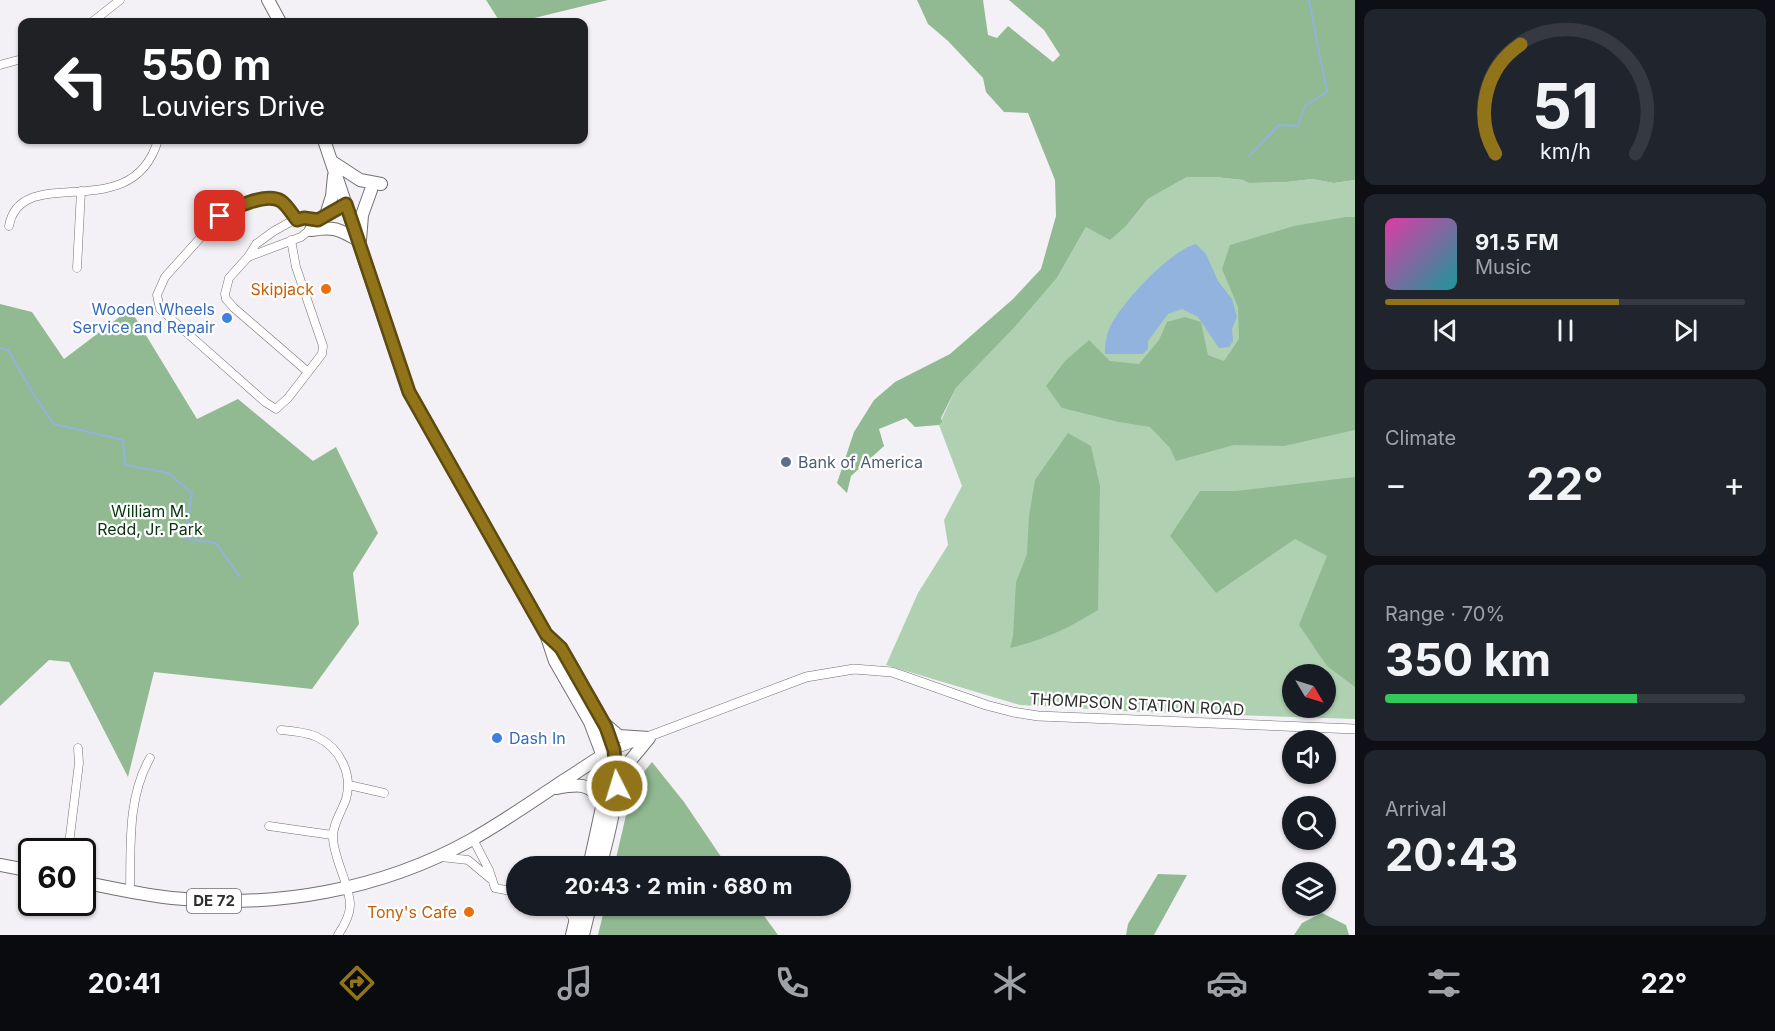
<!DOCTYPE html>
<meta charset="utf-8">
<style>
body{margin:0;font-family:Inter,sans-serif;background:#20242c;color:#f1f3f6;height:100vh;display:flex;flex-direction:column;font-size:22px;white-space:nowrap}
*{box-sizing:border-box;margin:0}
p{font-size:20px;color:#9ea1a6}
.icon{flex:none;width:33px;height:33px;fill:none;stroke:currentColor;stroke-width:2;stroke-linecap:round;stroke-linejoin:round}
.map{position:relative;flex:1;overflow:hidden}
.side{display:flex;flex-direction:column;gap:9px;padding:9px;background:#0d0f14;width:420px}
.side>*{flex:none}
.banner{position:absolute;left:18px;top:18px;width:570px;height:126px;border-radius:12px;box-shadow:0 2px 4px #0004;background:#202124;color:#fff;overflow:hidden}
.needle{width:39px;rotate:128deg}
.tools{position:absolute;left:1282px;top:664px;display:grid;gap:12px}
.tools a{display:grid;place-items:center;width:54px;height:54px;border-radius:50%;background:#171b24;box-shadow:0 2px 4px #0004;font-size:30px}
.speed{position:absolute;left:18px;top:838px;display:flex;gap:12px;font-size:30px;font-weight:700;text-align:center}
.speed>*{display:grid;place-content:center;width:78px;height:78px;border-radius:50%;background:#171b24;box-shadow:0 2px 4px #0004;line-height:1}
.speed .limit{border:3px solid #111;border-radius:9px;background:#fff;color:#111}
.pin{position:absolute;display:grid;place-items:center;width:51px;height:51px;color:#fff;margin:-26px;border-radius:12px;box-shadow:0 3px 9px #0006}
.me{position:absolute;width:66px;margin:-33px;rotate:355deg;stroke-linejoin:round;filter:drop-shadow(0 0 4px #0008)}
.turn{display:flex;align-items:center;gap:21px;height:126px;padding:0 24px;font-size:27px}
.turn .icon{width:78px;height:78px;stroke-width:2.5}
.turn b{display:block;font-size:42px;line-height:51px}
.big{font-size:45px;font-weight:700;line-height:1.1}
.side .widget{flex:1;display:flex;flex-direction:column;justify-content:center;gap:9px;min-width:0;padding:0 21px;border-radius:12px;background:#20242c}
.side .dial{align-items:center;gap:0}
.dial svg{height:156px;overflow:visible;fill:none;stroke:#363941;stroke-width:7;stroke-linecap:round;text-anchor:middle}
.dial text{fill:#f1f3f6;stroke:none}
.song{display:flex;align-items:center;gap:18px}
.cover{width:72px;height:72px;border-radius:9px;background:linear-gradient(135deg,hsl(320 70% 55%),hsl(180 70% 35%))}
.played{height:6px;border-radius:3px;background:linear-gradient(90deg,#91741a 65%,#363941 65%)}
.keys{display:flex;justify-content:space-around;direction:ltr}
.heat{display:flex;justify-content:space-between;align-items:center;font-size:33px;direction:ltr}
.charge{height:9px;border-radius:4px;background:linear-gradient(90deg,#34c759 70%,#363941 0)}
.trip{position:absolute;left:506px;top:856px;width:345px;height:60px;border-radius:30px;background:#171b24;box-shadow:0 2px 4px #0004;font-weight:700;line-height:60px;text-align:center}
.dock{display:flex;height:96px;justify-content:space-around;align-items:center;background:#090b0e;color:#9ea1a6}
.dock .icon{width:42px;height:42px}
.dock .active{color:#91741a}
.dock b{font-size:27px;color:#f1f3f6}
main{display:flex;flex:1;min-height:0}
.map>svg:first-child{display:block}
.green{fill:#b0d1b1;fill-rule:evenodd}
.forest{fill:#91ba92}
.water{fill:#91b3de}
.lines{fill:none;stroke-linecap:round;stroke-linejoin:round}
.stream{stroke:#91b3de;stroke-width:2}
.minor-casing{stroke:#737074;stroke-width:9}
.tertiary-casing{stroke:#737074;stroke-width:10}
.primary-casing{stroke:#737074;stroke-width:14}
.minor{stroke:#fff;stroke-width:8}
.tertiary{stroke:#fff;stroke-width:9}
.primary{stroke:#fff;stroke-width:12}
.route-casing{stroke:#5e4b11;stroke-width:15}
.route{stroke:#91741a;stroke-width:10}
.food-dot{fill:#e8710a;stroke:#fff;stroke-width:2}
.shop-dot{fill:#3f7fe0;stroke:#fff;stroke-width:2}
.service-dot{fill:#5c6f8a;stroke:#fff;stroke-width:2}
.labels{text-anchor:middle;stroke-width:4.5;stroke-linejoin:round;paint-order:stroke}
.shield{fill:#fff;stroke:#6d6c6d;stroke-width:1.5}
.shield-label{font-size:15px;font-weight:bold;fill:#2e2d2e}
.food-label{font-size:16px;fill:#c56008;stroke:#fff;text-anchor:end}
.shop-label{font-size:16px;fill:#366cbe;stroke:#fff;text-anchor:end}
.service-label{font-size:16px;fill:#4e5e75;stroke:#fff;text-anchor:start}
.park-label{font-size:16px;fill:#05340d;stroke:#fff}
.street-label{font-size:16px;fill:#2e2d2e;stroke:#fff}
</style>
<main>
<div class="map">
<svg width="1355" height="935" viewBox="0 0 1355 935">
<rect width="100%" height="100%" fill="#f4f1f6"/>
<!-- green -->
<path class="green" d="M 1187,177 L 1215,177 L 1243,180 L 1250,183 L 1287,182 L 1312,179 L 1334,183 L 1355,180 L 1355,719 L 1143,712 L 1020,705 L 886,665 L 918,593 L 948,545 L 944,520 L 962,486 L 939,425 L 956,388 L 1015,327 L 1057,278 L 1086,227 L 1127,225 L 1148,199 ZM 1293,675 L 1326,675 L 1326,708 L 1293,708 Z"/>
<!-- forest -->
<path class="forest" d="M 486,0 L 608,0 L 518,22 L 500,22 Z
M 917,0 L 983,0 L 988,35 L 997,38 L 1008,26 L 1053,62 L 1060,55 L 1044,30 L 1009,0 L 1355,0 L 1355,180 L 1334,183 L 1312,179 L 1287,182 L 1249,183 L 1243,180 L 1215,177 L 1187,177 L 1148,199 L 1127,225 L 1110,240 L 1086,227 L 1057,278 L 1015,327 L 956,388 L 941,418 L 942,422 L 939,425 L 915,427 L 906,418 L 879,429 L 884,446 L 851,476 L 847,493 L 837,483 L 854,432 L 874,400 L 895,382 L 950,354 L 1013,299 L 1041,269 L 1056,216 L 1055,180 L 1028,113 L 1004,112 L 986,92 L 983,78 L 948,41 L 928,24 Z
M 1346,217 L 1355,217 L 1355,430 L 1284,446 L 1234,445 L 1176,461 L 1170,448 L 1150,427 L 1119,422 L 1062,408 L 1046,386 L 1065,361 L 1089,340 L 1110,361 L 1139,364 L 1159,340 L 1167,322 L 1185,317 L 1201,322 L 1208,355 L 1224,361 L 1239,339 L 1238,307 L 1222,269 L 1230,245 L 1294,226 Z
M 0,304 L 32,312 L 64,359 L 130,309 L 197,419 L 238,399 L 313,461 L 336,447 L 378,533 L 353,573 L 359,624 L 312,689 L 154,672 L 128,777 L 69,662 L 49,660 L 0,706 Z
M 1068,433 L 1091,446 L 1100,486 L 1098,610 C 1067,629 1046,639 1010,648 L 1013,636 L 1016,582 L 1027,554 L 1029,516 L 1035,480 Z
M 1355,477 L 1355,687 L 1327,666 L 1299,625 L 1327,556 L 1295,539 L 1216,593 L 1170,536 L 1200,491 L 1236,491 Z
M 652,762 L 684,802 L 728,867 L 614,867 L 633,785 Z
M 1158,874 L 1187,875 L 1154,935 L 1126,935 L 1128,924 Z
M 605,906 L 757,906 L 778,935 L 598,935 Z
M 1322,913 L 1346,925 L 1349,935 L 1294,935 L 1302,923 Z"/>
<!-- water -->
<path class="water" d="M 1196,244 L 1206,254 L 1218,281 L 1232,299 L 1237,317 L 1232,329 L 1233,341 L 1229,347 L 1219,348 L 1198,317 L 1182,309 L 1168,314 L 1148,341 L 1148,349 L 1143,354 L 1105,354 C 1105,344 1106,336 1110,327 C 1121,303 1171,250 1196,244 Z"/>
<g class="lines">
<!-- stream -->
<path class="stream" d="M 1249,156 L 1279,125 L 1298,126 L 1305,106 L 1327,92 L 1309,0
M 0,348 L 8,350 L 34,395 L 54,424 L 123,440 L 125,465 L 168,473 L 192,493 L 185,539 L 216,543 L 240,577"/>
<defs>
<path id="minor" d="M 92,22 L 120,0
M 0,65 L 22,59
M 9,226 C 21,160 132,229 158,140
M 291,240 L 296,267 L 323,346 L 322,354 L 288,398 L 276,409 L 265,402 L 160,309 L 157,295 L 165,277 L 220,216 L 239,205 L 272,198 L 281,201 L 297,220
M 248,257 L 301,237 L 313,227
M 77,268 L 81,191
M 308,372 L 234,308 L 226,299 L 225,294 L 229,278 L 248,257 L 256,244 L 274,231 L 292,221 L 304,218 L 318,220
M 281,730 C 293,731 306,732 317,737 C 340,748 353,774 346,799 C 342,811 332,825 333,838 C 334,860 350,885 350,905 C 350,916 344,926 338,935
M 349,785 L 384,793
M 269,826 L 332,835
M 473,839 L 489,870 L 495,888 L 516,892
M 68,852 L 79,763 L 78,748
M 441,857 L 468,860 L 492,880
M 130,891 C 131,847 127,798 150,758
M 561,906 L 571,915 L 575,922"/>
<path id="tertiary" d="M 613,750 L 806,677 L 854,669 L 892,672 L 986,705 L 1013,712 L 1038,716 L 1355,729"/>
<path id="primary" d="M 268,0 L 280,22
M 324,140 L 409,392 L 546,634 L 555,661 L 590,722 L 601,751 L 604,798 L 589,867
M 331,161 L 360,180 L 381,184
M 326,215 L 332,196 L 334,176
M 311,230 C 333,226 339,229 358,240
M 360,240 L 362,215 L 371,190
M 547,635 C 563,650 573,668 584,688 C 595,707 608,727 613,749 C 622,788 610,829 600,867
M 606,725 L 619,736 L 649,738
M 620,785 L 625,767 L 649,738
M 556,788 C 578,784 589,782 603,802
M 0,865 L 32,871
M 82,882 C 112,888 142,895 172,898 C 274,909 381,890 471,840 C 503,822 533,801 563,781 C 580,771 596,758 613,750
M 572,935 L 579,906
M 583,935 L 590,906"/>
</defs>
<!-- minor casing -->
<use href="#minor" class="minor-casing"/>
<!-- tertiary casing -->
<use href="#tertiary" class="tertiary-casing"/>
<!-- primary casing -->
<use href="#primary" class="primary-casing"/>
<!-- minor -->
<use href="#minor" class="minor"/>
<!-- tertiary -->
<use href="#tertiary" class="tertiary"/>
<!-- primary -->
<use href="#primary" class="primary"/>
</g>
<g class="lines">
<defs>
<path id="route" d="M 220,216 C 233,208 266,192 281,201 C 287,205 292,214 297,220 L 304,218 L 318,220 L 346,204 L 409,392 L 546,634 L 561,648 L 606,727 L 614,750 L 617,786"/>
</defs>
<!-- route casing -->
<use href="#route" class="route-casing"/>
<!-- route -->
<use href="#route" class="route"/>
</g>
<!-- markers -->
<g class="food-dot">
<circle cx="326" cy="289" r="6"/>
<circle cx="469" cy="912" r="6"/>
</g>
<g class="shop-dot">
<circle cx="227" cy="318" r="6"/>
<circle cx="497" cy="738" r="6"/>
</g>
<circle class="service-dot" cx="786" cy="462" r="6"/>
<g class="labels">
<!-- shield labels -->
<rect class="shield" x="187" y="889" width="54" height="24" rx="4.5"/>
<g class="shield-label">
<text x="214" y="906">DE 72</text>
</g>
<!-- food labels -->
<g class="food-label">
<text x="314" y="295">Skipjack</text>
<text x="457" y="918">Tony's Cafe</text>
</g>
<!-- shop labels -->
<g class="shop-label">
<text x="215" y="315">Wooden Wheels<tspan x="215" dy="18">Service and Repair</tspan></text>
<text x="509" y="744" text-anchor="start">Dash In</text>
</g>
<!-- service labels -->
<g class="service-label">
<text x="798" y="468">Bank of America</text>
</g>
<!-- park labels -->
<g class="park-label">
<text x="150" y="517">William M.<tspan x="150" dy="18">Redd, Jr. Park</tspan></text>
</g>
<!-- street labels -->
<g class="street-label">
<text transform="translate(1137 704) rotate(3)" y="6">THOMPSON STATION ROAD</text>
</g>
</g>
</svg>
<div class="tools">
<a><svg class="needle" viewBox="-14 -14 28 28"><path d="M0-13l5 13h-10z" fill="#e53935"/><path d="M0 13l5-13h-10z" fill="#9ea1a6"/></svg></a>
<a><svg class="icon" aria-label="sound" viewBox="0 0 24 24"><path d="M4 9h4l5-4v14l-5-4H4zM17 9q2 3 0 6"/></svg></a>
<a><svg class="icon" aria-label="search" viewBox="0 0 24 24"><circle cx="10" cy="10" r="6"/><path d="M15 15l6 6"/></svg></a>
<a><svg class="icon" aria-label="layers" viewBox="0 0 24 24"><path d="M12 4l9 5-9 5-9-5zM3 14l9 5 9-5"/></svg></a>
</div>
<div class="speed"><div class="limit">60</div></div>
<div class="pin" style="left:220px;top:216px;background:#d93025"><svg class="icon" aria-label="arrive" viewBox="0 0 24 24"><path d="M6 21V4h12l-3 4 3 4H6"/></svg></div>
<svg class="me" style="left:617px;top:786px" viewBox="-20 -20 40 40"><circle r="17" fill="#91741a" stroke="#fff" stroke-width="3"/><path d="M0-11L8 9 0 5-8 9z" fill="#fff"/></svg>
<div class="trip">20:43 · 2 min · 680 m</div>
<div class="banner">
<div class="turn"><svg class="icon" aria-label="left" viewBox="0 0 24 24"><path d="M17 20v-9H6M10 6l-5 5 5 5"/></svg><div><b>550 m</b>Louviers Drive</div></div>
</div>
</div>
<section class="side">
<div class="widget dial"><svg viewBox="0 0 100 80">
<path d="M14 69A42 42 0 1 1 86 69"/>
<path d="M14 69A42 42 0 0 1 27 13" stroke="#91741a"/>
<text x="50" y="56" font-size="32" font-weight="700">51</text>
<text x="50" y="72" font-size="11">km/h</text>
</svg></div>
<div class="widget">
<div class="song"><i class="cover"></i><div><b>91.5 FM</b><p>Music</p></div></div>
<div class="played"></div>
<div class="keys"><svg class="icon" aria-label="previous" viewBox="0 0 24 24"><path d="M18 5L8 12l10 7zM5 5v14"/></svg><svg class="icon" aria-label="pause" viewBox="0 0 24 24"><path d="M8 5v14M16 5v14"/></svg><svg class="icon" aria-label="next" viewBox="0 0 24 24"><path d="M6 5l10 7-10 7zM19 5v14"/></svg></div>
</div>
<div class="widget"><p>Climate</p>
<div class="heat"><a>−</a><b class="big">22°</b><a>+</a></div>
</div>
<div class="widget"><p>Range · 70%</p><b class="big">350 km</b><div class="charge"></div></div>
<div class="widget"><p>Arrival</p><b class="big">20:43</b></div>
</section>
</main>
<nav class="dock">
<b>20:41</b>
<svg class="icon active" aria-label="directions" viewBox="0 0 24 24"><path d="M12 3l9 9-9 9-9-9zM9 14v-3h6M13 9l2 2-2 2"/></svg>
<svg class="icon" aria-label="music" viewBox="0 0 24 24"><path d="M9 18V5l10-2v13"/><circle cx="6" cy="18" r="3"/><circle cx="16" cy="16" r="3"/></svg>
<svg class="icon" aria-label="phone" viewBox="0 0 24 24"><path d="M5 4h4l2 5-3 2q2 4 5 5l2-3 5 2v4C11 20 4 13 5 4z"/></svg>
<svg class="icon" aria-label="climate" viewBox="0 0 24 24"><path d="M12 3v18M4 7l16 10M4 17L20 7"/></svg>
<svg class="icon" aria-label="car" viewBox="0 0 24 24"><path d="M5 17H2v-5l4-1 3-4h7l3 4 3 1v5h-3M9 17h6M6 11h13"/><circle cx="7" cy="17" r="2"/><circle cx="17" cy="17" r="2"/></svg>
<svg class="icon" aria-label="filters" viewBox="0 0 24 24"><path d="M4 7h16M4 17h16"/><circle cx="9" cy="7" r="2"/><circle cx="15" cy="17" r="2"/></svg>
<b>22°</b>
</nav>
